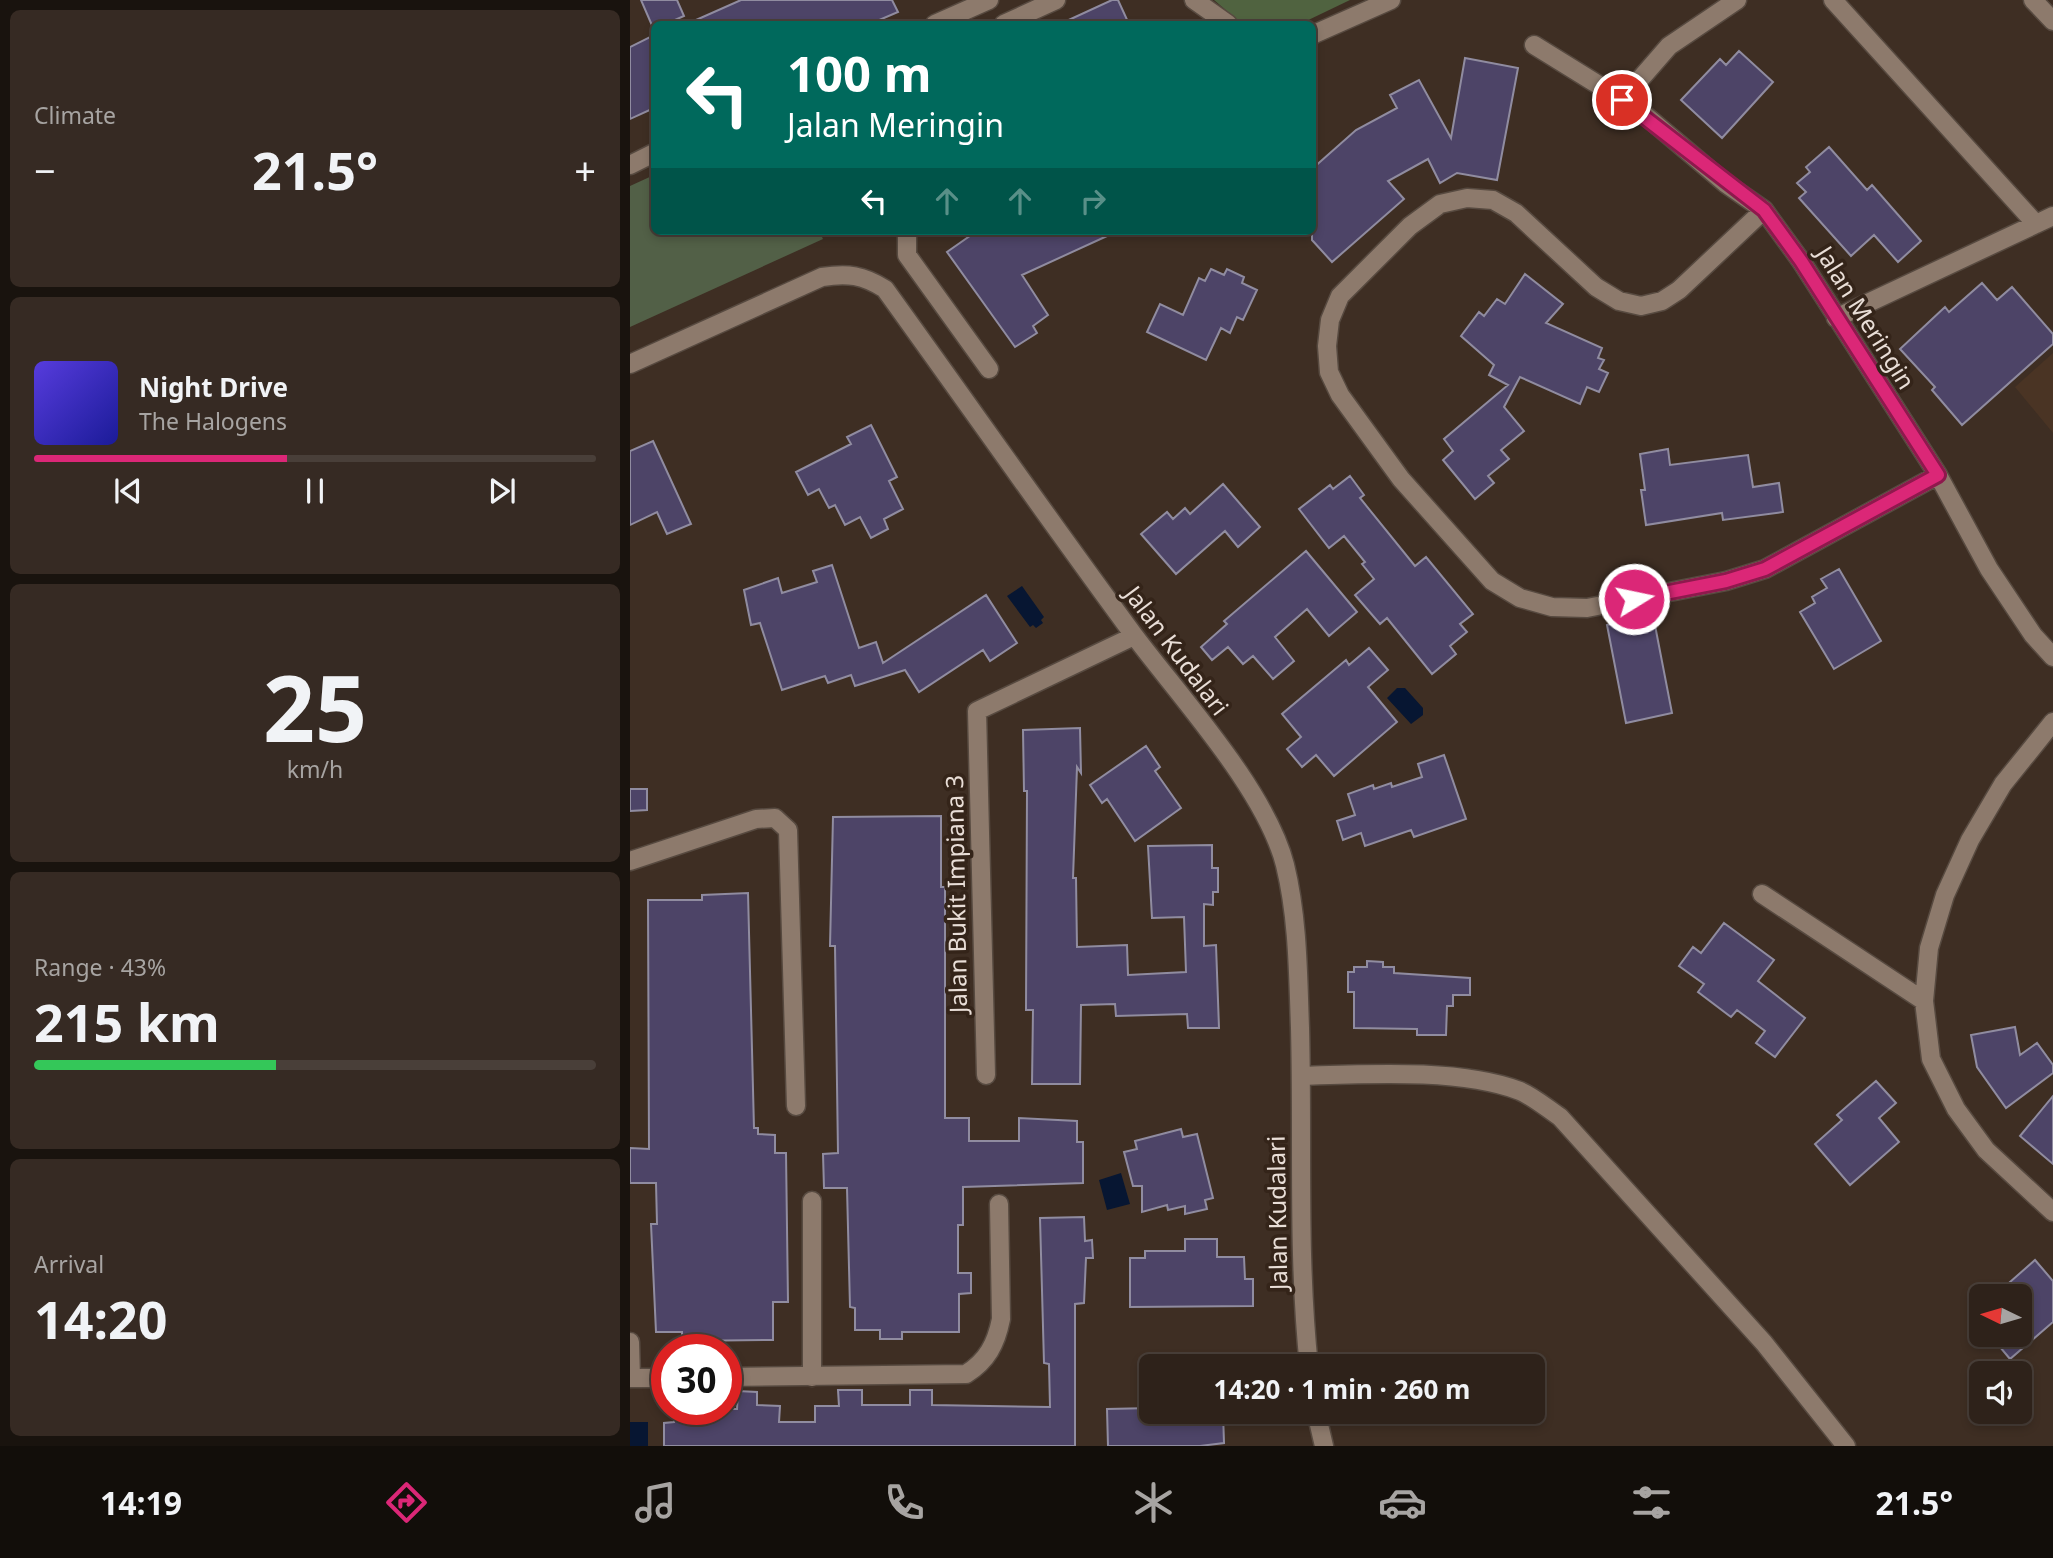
<!DOCTYPE html>
<meta charset="utf-8">
<style>
body{margin:0;font-family:"Noto Sans",sans-serif;background:#362a23;color:#f1f3f6;height:100vh;display:flex;flex-direction:column;font-size:26px;white-space:nowrap}
*{box-sizing:border-box;margin:0}
p{font-size:23px;color:#a7a4a2}
.icon{flex:none;width:38px;height:38px;fill:none;stroke:currentColor;stroke-width:2;stroke-linecap:round;stroke-linejoin:round}
.map{position:relative;flex:1;overflow:hidden}
.side{display:flex;flex-direction:column;gap:10px;padding:10px;background:#19130e;width:630px}
.side>*{flex:none}
.banner{position:absolute;left:21px;top:21px;width:665px;height:214px;border-radius:10px;box-shadow:0 4px 10px #0003,0 0 0 2px #493f39;background:#00695c;color:#fff;overflow:hidden}
.needle{width:46px;rotate:275deg}
.controls{position:absolute;left:1339px;top:1284px;display:grid;gap:14px}
.controls a{display:grid;place-items:center;width:63px;height:63px;border-radius:10px;background:#2e221a;box-shadow:0 4px 10px #0003,0 0 0 2px #493f39;font-size:35px}
.speed{position:absolute;left:21px;top:1334px;display:flex;gap:14px;font-size:35px;font-weight:700;text-align:center}
.speed>*{display:grid;place-content:center;width:91px;height:91px;border-radius:50%;background:#2e221a;box-shadow:0 4px 10px #0003,0 0 0 2px #493f39;line-height:1}
.speed .limit{border:10px solid #d22;background:#fff;color:#111}
.pin{position:absolute;display:grid;place-items:center;width:60px;height:60px;color:#fff;margin:-30px;border:4px solid #fff;border-radius:50%;box-shadow:0 2px 7px #0007}
.me{position:absolute;width:77px;margin:-38px;rotate:80deg;stroke-linejoin:round;filter:drop-shadow(0 0 5px #0008)}
.turn{display:flex;align-items:center;gap:24px;height:147px;padding:0 21px;font-size:32px}
.turn .icon{width:91px;height:91px;stroke-width:2.5}
.turn b{display:block;font-size:49px;line-height:60px}
.lanes{display:flex;align-items:center;height:66px;padding:0 21px;background:#0003;justify-content:center;gap:35px;direction:ltr}
.lanes .off{opacity:.35}
.big{font-size:52px;font-weight:700;line-height:1.1}
.side .card{flex:1;display:flex;flex-direction:column;justify-content:center;gap:10px;min-width:0;padding:0 24px;border-radius:10px;background:#362a23}
.side .dial{align-items:center;gap:0}
.dial b{font-size:91px;line-height:1}
.song{display:flex;align-items:center;gap:21px}
.cover{width:84px;height:84px;border-radius:10px;background:linear-gradient(135deg,hsl(250 70% 55%),hsl(240 70% 35%))}
.played{height:7px;border-radius:4px;background:linear-gradient(90deg,#db2777 45%,#493f39 45%)}
.keys{display:flex;justify-content:space-around;direction:ltr}
.heat{display:flex;justify-content:space-between;align-items:center;font-size:38px;direction:ltr}
.charge{height:10px;border-radius:5px;background:linear-gradient(90deg,#34c759 43%,#493f39 0)}
.trip{position:absolute;left:509px;top:1354px;width:406px;height:70px;border-radius:10px;background:#2e221a;box-shadow:0 4px 10px #0003,0 0 0 2px #493f39;font-weight:700;line-height:70px;text-align:center}
.tab-bar{display:flex;height:112px;justify-content:space-around;align-items:center;background:#120e0a;color:#a7a4a2}
.tab-bar .icon{width:49px;height:49px}
.tab-bar .on{color:#db2777}
.tab-bar b{font-size:32px;color:#f1f3f6}
main{display:flex;flex:1;min-height:0}
.map>svg:first-child{display:block}
.built{fill:#4a3424}
.green{fill:#526047}
.forest{fill:#506340}
.water{fill:#071632}
.building{fill:#4d4467;stroke:#908ca0;stroke-width:2}
.lines{fill:none;stroke-linecap:round;stroke-linejoin:round}
.minor-casing{stroke:#574a40;stroke-width:21}
.minor{stroke:#8d7a6c;stroke-width:18}
.route-casing{stroke:#8e194d;stroke-width:18}
.route{stroke:#db2777;stroke-width:12}
.labels{text-anchor:middle;stroke-width:7;stroke-linejoin:round;paint-order:stroke}
.street-label{font-size:24px;fill:#e9ded7;stroke:#342419}
</style>
<main>
<section class="side">
<div class="card"><p>Climate</p>
<div class="heat"><a>−</a><b class="big">21.5°</b><a>+</a></div>
</div>
<div class="card">
<div class="song"><i class="cover"></i><div><b>Night Drive</b><p>The Halogens</p></div></div>
<div class="played"></div>
<div class="keys"><svg class="icon" aria-label="previous" viewBox="0 0 24 24"><path d="M18 5L8 12l10 7zM5 5v14"/></svg><svg class="icon" aria-label="pause" viewBox="0 0 24 24"><path d="M8 5v14M16 5v14"/></svg><svg class="icon" aria-label="next" viewBox="0 0 24 24"><path d="M6 5l10 7-10 7zM19 5v14"/></svg></div>
</div>
<div class="card dial"><b>25</b><p>km/h</p></div>
<div class="card"><p>Range · 43%</p><b class="big">215 km</b><div class="charge"></div></div>
<div class="card"><p>Arrival</p><b class="big">14:20</b></div>
</section>
<div class="map">
<svg width="1423" height="1446" viewBox="0 0 1423 1446">
<rect width="100%" height="100%" fill="#3e2e23"/>
<!-- built -->
<path class="built" d="M 1423,353 L 1423,433 L 1385,387 Z"/>
<!-- green -->
<path class="green" d="M 24,175 L 24,231 L 189,231 L 193,239 L 0,327 L 0,186 Z"/>
<!-- forest -->
<path class="forest" d="M 584,0 L 720,0 L 670,24 L 612,24 Z"/>
<!-- water -->
<path class="water" d="M 392,586 L 414,617 L 411,620 L 413,623 L 406,628 L 403,625 L 400,627 L 377,596 Z
M 767,688 L 775,688 L 793,708 L 793,715 L 781,724 L 757,698 Z
M 491,1173 L 500,1204 L 477,1210 L 469,1180 Z
M 0,1422 L 18,1422 L 18,1446 L 0,1446 Z"/>
<!-- building -->
<path class="building" d="M 11,0 L 47,0 L 54,16 L 36,24 L 24,24 L 24,30 Z
M 111,0 L 262,0 L 268,12 L 240,24 L 57,24 Z
M 482,0 L 488,0 L 499,24 L 430,24 Z
M 24,35 L 24,108 L 0,119 L 0,47 Z
M 1109,51 L 1143,82 L 1092,138 L 1051,100 L 1090,59 L 1096,65 Z
M 835,58 L 888,68 L 867,180 L 827,173 L 810,183 L 798,159 L 758,181 L 774,199 L 702,262 L 682,240 L 682,169 L 726,130 L 767,108 L 760,95 L 789,80 L 821,138 Z
M 1199,147 L 1237,190 L 1242,185 L 1291,241 L 1268,262 L 1244,235 L 1221,256 L 1169,198 L 1176,192 L 1167,183 L 1180,172 L 1176,167 Z
M 347,231 L 488,231 L 392,275 L 418,315 L 403,326 L 407,333 L 385,347 L 317,252 Z
M 581,269 L 594,275 L 597,269 L 614,277 L 612,283 L 627,290 L 613,320 L 607,317 L 600,333 L 591,328 L 576,360 L 517,332 L 530,304 L 553,315 L 569,278 L 575,281 Z
M 895,274 L 933,304 L 916,323 L 972,348 L 968,358 L 974,360 L 969,369 L 978,373 L 969,392 L 957,387 L 950,404 L 890,377 L 874,407 L 894,431 L 871,450 L 879,459 L 858,476 L 864,483 L 845,499 L 813,460 L 823,451 L 814,439 L 878,385 L 859,375 L 864,365 L 831,336 L 849,312 L 854,316 L 867,299 L 875,304 Z
M 1352,283 L 1367,300 L 1382,287 L 1423,334 L 1423,344 L 1332,425 L 1302,390 L 1305,387 L 1270,349 L 1315,307 L 1319,312 Z
M 241,425 L 267,477 L 259,481 L 273,509 L 254,519 L 258,529 L 241,538 L 230,517 L 215,525 L 205,505 L 199,508 L 189,489 L 178,495 L 166,472 L 221,444 L 217,437 Z
M 23,441 L 61,524 L 37,534 L 27,512 L 0,525 L 0,451 Z
M 1038,449 L 1040,465 L 1118,455 L 1123,487 L 1149,483 L 1153,512 L 1093,520 L 1092,513 L 1016,525 L 1011,490 L 1015,490 L 1010,454 Z
M 720,476 L 734,495 L 730,498 L 785,566 L 796,557 L 843,614 L 830,624 L 837,632 L 820,646 L 826,654 L 802,674 L 757,618 L 750,624 L 725,595 L 744,579 L 732,564 L 735,562 L 714,536 L 699,548 L 669,509 L 700,485 L 703,489 Z
M 593,484 L 630,527 L 608,547 L 595,531 L 546,574 L 511,534 L 537,512 L 543,519 L 555,508 L 560,514 Z
M 676,551 L 727,612 L 699,636 L 677,609 L 645,637 L 664,661 L 643,679 L 623,656 L 613,664 L 598,647 L 582,660 L 571,647 L 597,624 L 594,621 Z
M 202,565 L 229,648 L 246,642 L 253,663 L 356,595 L 387,643 L 360,661 L 353,650 L 289,692 L 275,670 L 225,686 L 221,675 L 198,683 L 195,676 L 152,690 L 130,623 L 121,625 L 114,590 L 148,578 L 152,593 L 187,582 L 183,571 Z
M 1209,569 L 1251,641 L 1204,669 L 1170,612 L 1185,603 L 1182,597 L 1197,588 L 1191,579 Z
M 1023,615 L 1042,713 L 996,723 L 977,625 Z
M 739,648 L 758,670 L 738,687 L 767,722 L 704,776 L 686,755 L 672,767 L 657,749 L 671,737 L 652,714 L 716,660 L 719,665 Z
M 450,728 L 451,773 L 447,767 L 443,878 L 446,878 L 447,947 L 497,945 L 498,975 L 556,972 L 554,917 L 522,918 L 518,846 L 582,845 L 582,868 L 588,868 L 588,892 L 583,892 L 583,905 L 574,904 L 574,946 L 586,945 L 589,1028 L 558,1028 L 557,1014 L 486,1016 L 485,1004 L 451,1005 L 450,1084 L 402,1084 L 403,1010 L 396,1010 L 397,791 L 394,791 L 393,730 Z
M 516,746 L 530,767 L 525,771 L 551,808 L 505,841 L 477,799 L 472,803 L 460,785 Z
M 814,755 L 836,819 L 784,837 L 781,830 L 735,846 L 731,833 L 713,840 L 707,821 L 725,815 L 718,794 L 743,785 L 744,789 L 761,783 L 762,787 L 792,777 L 788,764 Z
M 0,789 L 17,789 L 17,810 L 0,811 Z
M 311,816 L 311,887 L 315,887 L 315,1118 L 339,1118 L 339,1141 L 389,1141 L 389,1118 L 447,1121 L 447,1142 L 453,1142 L 453,1183 L 333,1187 L 333,1225 L 328,1225 L 328,1273 L 341,1273 L 341,1293 L 329,1294 L 329,1332 L 272,1332 L 272,1339 L 250,1339 L 250,1330 L 225,1330 L 225,1308 L 220,1307 L 217,1188 L 194,1188 L 193,1154 L 208,1153 L 205,946 L 200,946 L 203,817 Z
M 118,893 L 124,1128 L 128,1128 L 128,1134 L 145,1135 L 145,1153 L 156,1153 L 158,1302 L 143,1302 L 143,1340 L 52,1341 L 52,1332 L 26,1332 L 21,1224 L 27,1224 L 26,1183 L 0,1183 L 0,1148 L 19,1149 L 18,900 L 72,900 L 72,895 Z
M 1094,923 L 1144,960 L 1128,981 L 1175,1018 L 1145,1057 L 1126,1043 L 1135,1031 L 1107,1010 L 1101,1017 L 1068,992 L 1074,984 L 1049,966 L 1063,947 L 1071,953 Z
M 737,961 L 753,962 L 753,967 L 764,967 L 764,973 L 840,978 L 840,995 L 823,995 L 823,1006 L 817,1006 L 816,1035 L 787,1035 L 787,1029 L 724,1028 L 724,992 L 718,992 L 718,972 L 724,972 L 724,967 L 737,967 Z
M 1385,1027 L 1390,1055 L 1407,1043 L 1423,1065 L 1423,1073 L 1376,1108 L 1347,1067 L 1341,1035 Z
M 1246,1081 L 1266,1103 L 1249,1118 L 1269,1142 L 1220,1185 L 1185,1144 L 1212,1120 L 1207,1115 Z
M 1423,1096 L 1423,1164 L 1390,1136 Z
M 551,1129 L 553,1137 L 567,1134 L 583,1198 L 575,1200 L 577,1209 L 555,1214 L 555,1206 L 538,1210 L 537,1205 L 512,1212 L 512,1186 L 503,1186 L 494,1152 L 507,1149 L 505,1141 Z
M 454,1217 L 455,1241 L 462,1240 L 463,1258 L 456,1258 L 454,1303 L 445,1304 L 445,1446 L 34,1446 L 34,1423 L 44,1422 L 44,1409 L 107,1409 L 108,1391 L 127,1392 L 127,1405 L 150,1406 L 149,1422 L 185,1422 L 185,1406 L 209,1406 L 208,1390 L 232,1390 L 232,1405 L 280,1405 L 280,1390 L 302,1390 L 302,1405 L 420,1407 L 419,1364 L 414,1363 L 410,1218 Z
M 555,1239 L 587,1239 L 587,1257 L 614,1257 L 615,1279 L 623,1279 L 623,1306 L 500,1307 L 500,1258 L 515,1258 L 515,1251 L 555,1251 Z
M 1405,1260 L 1423,1281 L 1423,1322 L 1380,1359 L 1360,1335 L 1390,1335 L 1390,1297 L 1363,1297 Z
M 522,1408 L 522,1412 L 593,1413 L 594,1443 L 570,1446 L 478,1446 L 477,1409 Z"/>
<g class="lines">
<defs>
<path id="minor" d="M 564,0 L 598,24
M 1203,0 L 1406,224
M 1403,0 L 1423,21
M 305,24 L 359,0
M 374,24 L 426,0
M 682,35 L 761,0
M 904,45 L 1009,110 L 1095,183 L 1134,210 L 1171,261 L 1308,475 L 1359,569 L 1403,635 L 1423,657
M 992,100 L 1039,46 L 1107,0
M 0,165 L 24,153
M 1134,210 L 1049,290 L 1032,301 L 1011,306 L 989,301 L 966,287 L 886,213 L 863,200 L 837,198 L 810,204 L 780,226 L 710,296 L 700,320 L 697,346 L 699,372 L 710,395 L 771,479 L 862,581 L 890,598 L 922,607 L 957,608 L 1096,581 L 1135,569 L 1308,475
M 277,231 L 277,255 L 359,369
M 1206,318 L 1423,216
M 0,364 L 192,277 C 218,273 233,275 255,289 C 338,404 419,520 503,634 C 550,697 636,790 655,865 C 668,918 668,974 670,1028 C 673,1141 667,1254 679,1367
M 1423,722 L 1373,784 L 1340,840 L 1315,895 L 1299,948 L 1294,1001 L 1301,1059 L 1326,1109 L 1356,1150 L 1423,1212
M 0,861 L 126,819 L 145,818 L 158,830 L 166,1106
M 1132,894 L 1294,1001
M 356,1075 L 347,711 L 504,636
M 671,1076 C 735,1074 830,1068 890,1091 C 904,1097 918,1109 930,1117 L 1134,1343 L 1216,1446
M 182,1201 L 182,1377
M 0,1342 L 1,1378
M 96,1377 L 336,1374 C 357,1361 366,1344 371,1319 L 369,1204
M 0,1378 L 37,1378
M 686,1412 L 694,1446"/>
</defs>
<!-- minor casing -->
<use href="#minor" class="minor-casing"/>
<!-- minor -->
<use href="#minor" class="minor"/>
</g>
<g class="lines">
<defs>
<path id="route" d="M 992,100 L 1134,210 L 1171,261 L 1308,475 L 1135,569 L 1096,581 L 1004,599"/>
</defs>
<!-- route casing -->
<use href="#route" class="route-casing"/>
<!-- route -->
<use href="#route" class="route"/>
</g>
<g class="labels">
<!-- street labels -->
<g class="street-label">
<text transform="translate(1235 318) rotate(58)" y="8">Jalan Meringin</text>
<text transform="translate(546 651) rotate(53)" y="8">Jalan Kudalari</text>
<text transform="translate(327 894) rotate(-91)" y="8">Jalan Bukit Impiana 3</text>
<text transform="translate(648 1213) rotate(-91)" y="8">Jalan Kudalari</text>
</g>
</g>
</svg>
<div class="controls">
<a><svg class="needle" viewBox="-14 -14 28 28"><path d="M0-13l5 13h-10z" fill="#e53935"/><path d="M0 13l5-13h-10z" fill="#a7a4a2"/></svg></a>
<a><svg class="icon" aria-label="sound" viewBox="0 0 24 24"><path d="M4 9h4l5-4v14l-5-4H4zM17 9q2 3 0 6"/></svg></a>
</div>
<div class="speed"><div class="limit">30</div></div>
<div class="pin" style="left:992px;top:100px;background:#d93025"><svg class="icon" aria-label="arrive" viewBox="0 0 24 24"><path d="M6 21V4h12l-3 4 3 4H6"/></svg></div>
<svg class="me" style="left:1004px;top:599px" viewBox="-20 -20 40 40"><circle r="17" fill="#db2777" stroke="#fff" stroke-width="3"/><path d="M0-11L8 9 0 5-8 9z" fill="#fff"/></svg>
<div class="trip">14:20 · 1 min · 260 m</div>
<div class="banner">
<div class="turn"><svg class="icon" aria-label="left" viewBox="0 0 24 24"><path d="M17 20v-9H6M10 6l-5 5 5 5"/></svg><div><b>100 m</b>Jalan Meringin</div></div>
<div class="lanes"><svg class="icon" aria-label="left" viewBox="0 0 24 24"><path d="M17 20v-9H6M10 6l-5 5 5 5"/></svg><svg class="icon off" aria-label="ahead" viewBox="0 0 24 24"><path d="M12 20V5M6 11l6-6 6 6"/></svg><svg class="icon off" aria-label="ahead" viewBox="0 0 24 24"><path d="M12 20V5M6 11l6-6 6 6"/></svg><svg class="icon off" aria-label="right" viewBox="0 0 24 24"><path d="M7 20v-9h11M14 6l5 5-5 5"/></svg></div>
</div>
</div>
</main>
<nav class="tab-bar">
<b>14:19</b>
<svg class="icon on" aria-label="directions" viewBox="0 0 24 24"><path d="M12 3l9 9-9 9-9-9zM9 14v-3h6M13 9l2 2-2 2"/></svg>
<svg class="icon" aria-label="music" viewBox="0 0 24 24"><path d="M9 18V5l10-2v13"/><circle cx="6" cy="18" r="3"/><circle cx="16" cy="16" r="3"/></svg>
<svg class="icon" aria-label="phone" viewBox="0 0 24 24"><path d="M5 4h4l2 5-3 2q2 4 5 5l2-3 5 2v4C11 20 4 13 5 4z"/></svg>
<svg class="icon" aria-label="climate" viewBox="0 0 24 24"><path d="M12 3v18M4 7l16 10M4 17L20 7"/></svg>
<svg class="icon" aria-label="car" viewBox="0 0 24 24"><path d="M5 17H2v-5l4-1 3-4h7l3 4 3 1v5h-3M9 17h6M6 11h13"/><circle cx="7" cy="17" r="2"/><circle cx="17" cy="17" r="2"/></svg>
<svg class="icon" aria-label="filters" viewBox="0 0 24 24"><path d="M4 7h16M4 17h16"/><circle cx="9" cy="7" r="2"/><circle cx="15" cy="17" r="2"/></svg>
<b>21.5°</b>
</nav>
